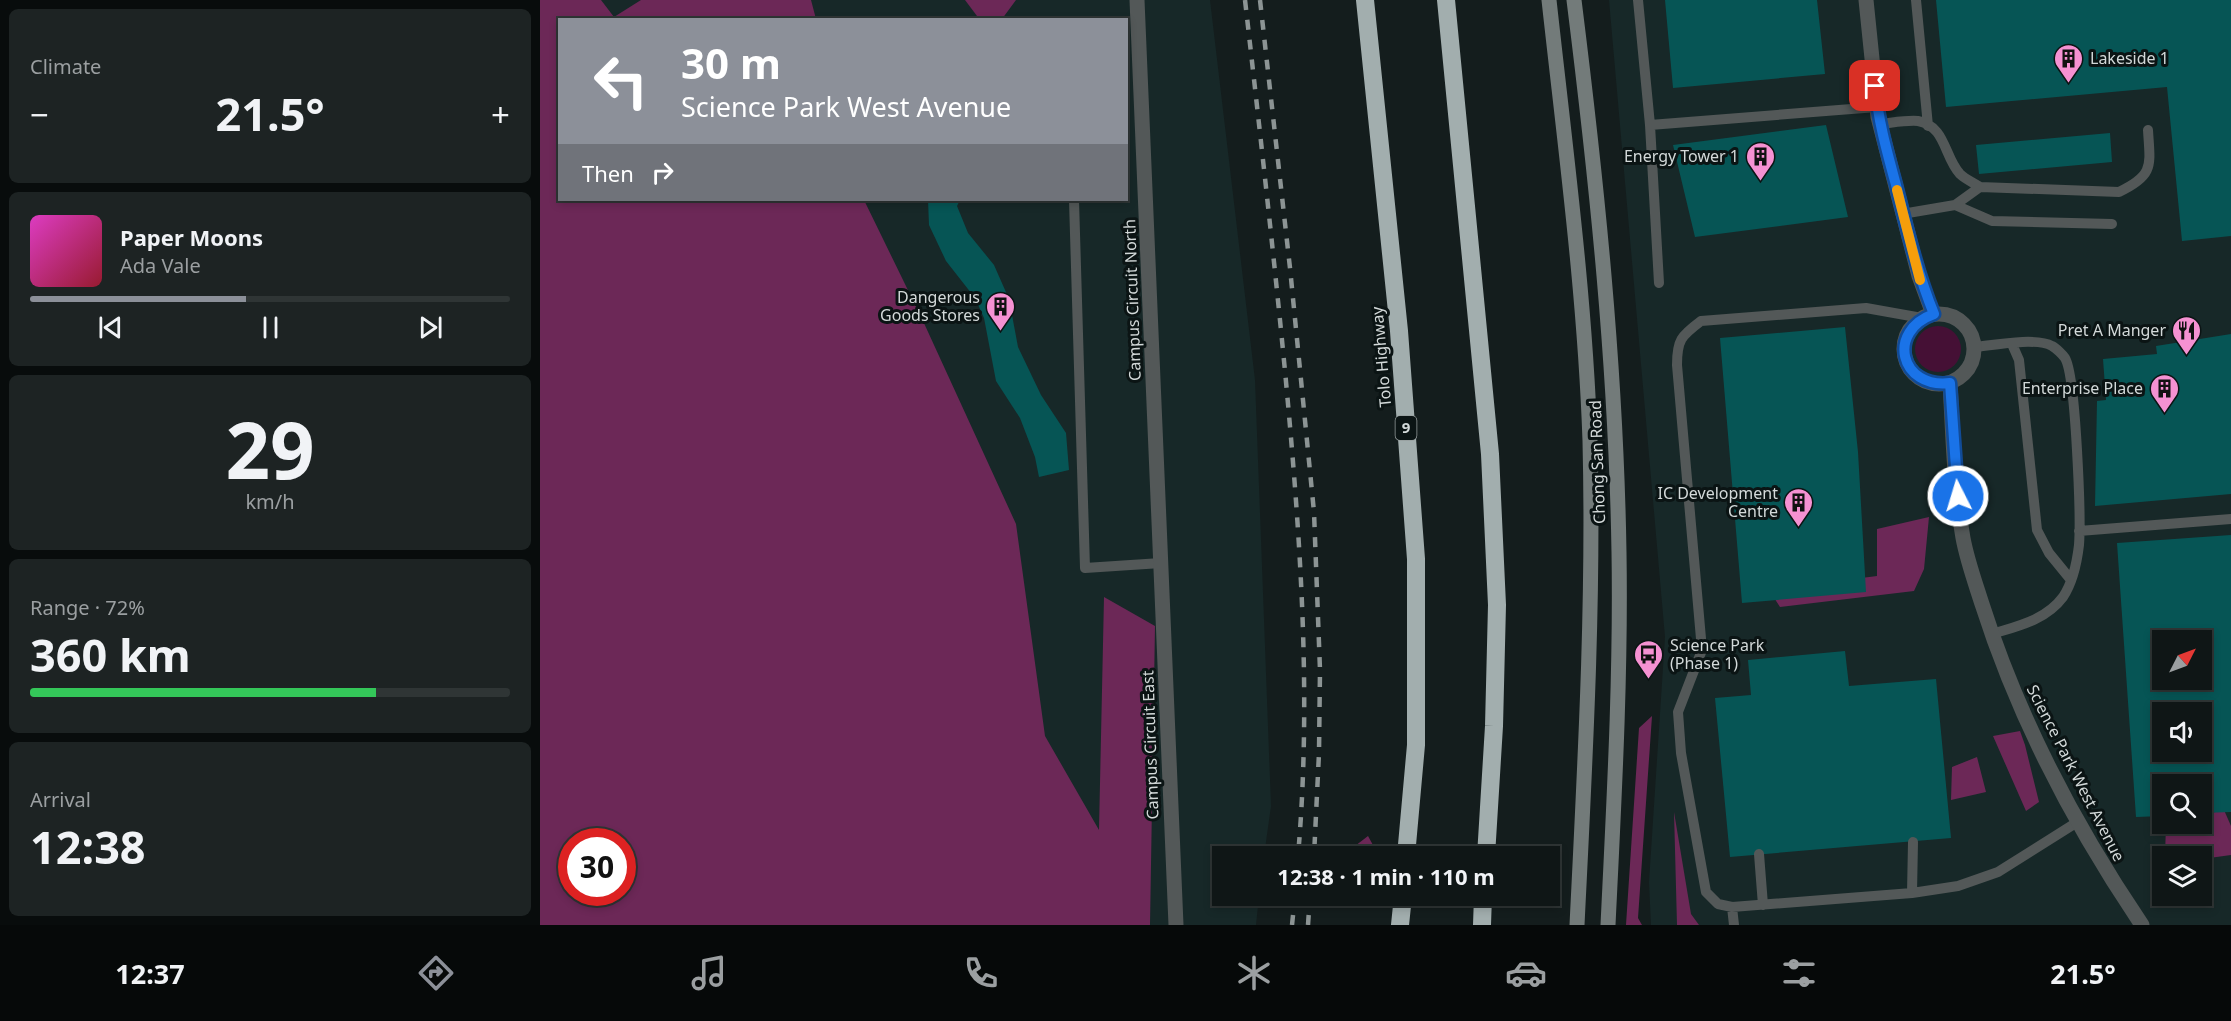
<!DOCTYPE html>
<meta charset="utf-8">
<style>
body{margin:0;font-family:"Noto Sans",sans-serif;background:#1d2323;color:#f1f3f6;height:100vh;display:flex;flex-direction:column;font-size:22px;white-space:nowrap}
*{box-sizing:border-box;margin:0}
p{font-size:20px;color:#9b9fa1}
.icon{flex:none;width:33px;height:33px;fill:none;stroke:currentColor;stroke-width:2;stroke-linecap:round;stroke-linejoin:round}
.map{position:relative;flex:1;overflow:hidden}
.sheet{display:flex;flex-direction:column;gap:9px;padding:9px;background:#080c0c;width:540px}
.sheet>*{flex:none}
.top-card{position:absolute;left:18px;top:18px;width:570px;height:183px;border-radius:0px;box-shadow:0 3px 9px #0003,0 0 0 2px #2f3535;background:#8c9099;color:#fff;overflow:hidden}
.needle{width:39px;rotate:48deg}
.tools{position:absolute;left:1612px;top:630px;display:grid;gap:12px}
.tools a{display:grid;place-items:center;width:60px;height:60px;border-radius:0px;background:#0f1616;box-shadow:0 3px 9px #0003,0 0 0 2px #2f3535;font-size:30px}
.speed{position:absolute;left:18px;top:828px;display:flex;gap:12px;font-size:30px;font-weight:700;text-align:center}
.speed>*{display:grid;place-content:center;width:78px;height:78px;border-radius:50%;background:#0f1616;box-shadow:0 3px 9px #0003,0 0 0 2px #2f3535;line-height:1}
.speed .limit{border:9px solid #d22;background:#fff;color:#111}
.pin{position:absolute;display:grid;place-items:center;width:51px;height:51px;color:#fff;margin:-26px;border-radius:12px;box-shadow:0 3px 9px #0006}
.me{position:absolute;width:66px;margin:-33px;rotate:355deg;stroke-linejoin:round;filter:drop-shadow(0 0 4px #0008)}
.turn{display:flex;align-items:center;gap:21px;height:126px;padding:0 24px;font-size:27px}
.turn .icon{width:78px;height:78px;stroke-width:2.5}
.turn b{display:block;font-size:42px;line-height:51px}
.then{display:flex;align-items:center;height:57px;padding:0 24px;background:#0003;gap:12px;font-size:22px}
.big{font-size:45px;font-weight:700;line-height:1.1}
.sheet .tile{flex:1;display:flex;flex-direction:column;justify-content:center;gap:9px;min-width:0;padding:0 21px;border-radius:9px;background:#1d2323}
.sheet .dial{align-items:center;gap:0}
.dial b{font-size:78px;line-height:1}
.song{display:flex;align-items:center;gap:18px}
.cover{width:72px;height:72px;border-radius:9px;background:linear-gradient(135deg,hsl(310 70% 55%),hsl(350 70% 35%))}
.played{height:6px;border-radius:3px;background:linear-gradient(90deg,#8c9099 45%,#2f3535 45%)}
.keys{display:flex;justify-content:space-around;direction:ltr}
.heat{display:flex;justify-content:space-between;align-items:center;font-size:33px;direction:ltr}
.charge{height:9px;border-radius:4px;background:linear-gradient(90deg,#34c759 72%,#2f3535 0)}
.trip{position:absolute;left:672px;top:846px;width:348px;height:60px;border-radius:0px;background:#0f1616;box-shadow:0 3px 9px #0003,0 0 0 2px #2f3535;font-weight:700;line-height:60px;text-align:center}
.dock{display:flex;height:96px;justify-content:space-around;align-items:center;background:#060909;color:#9b9fa1}
.dock .icon{width:42px;height:42px}
.dock .on{color:#8c9099}
.dock b{font-size:27px;color:#f1f3f6}
main{display:flex;flex:1;min-height:0}
.map>svg:first-child{display:block}
.built{fill:#172828;fill-rule:evenodd}
.green{fill:#451035}
.forest{fill:#6c2857;fill-rule:evenodd}
.building{fill:#065555;fill-rule:evenodd}
.lines{fill:none;stroke-linecap:round;stroke-linejoin:round}
.service{stroke:#535858;stroke-width:10}
.minor{stroke:#535858;stroke-width:15}
.secondary{stroke:#737b7a;stroke-width:15}
.motorway{stroke:#a2aeae;stroke-width:18}
.rail{stroke:#8c9494;stroke-width:4.5;stroke-dasharray:10 10;stroke-linecap:butt}
.route-casing{stroke:#114b97;stroke-width:15}
.route{stroke:#1a73e8;stroke-width:10}
.slow{stroke:#f59e0b;stroke-width:10}
.labels{text-anchor:middle;stroke-width:6;stroke-linejoin:round;paint-order:stroke}
.shield{fill:#0b1414;stroke:#979e9e;stroke-width:1.5}
.shield-label{font-size:15px;font-weight:bold;fill:#d3d9d9}
.poi-label{font-size:16px;fill:#d3d9d9;stroke:#0b1414;text-anchor:end}
.street-label{font-size:16px;fill:#d3d9d9;stroke:#0b1414}
</style>
<main>
<section class="sheet">
<div class="tile"><p>Climate</p>
<div class="heat"><a>−</a><b class="big">21.5°</b><a>+</a></div>
</div>
<div class="tile">
<div class="song"><i class="cover"></i><div><b>Paper Moons</b><p>Ada Vale</p></div></div>
<div class="played"></div>
<div class="keys"><svg class="icon" aria-label="previous" viewBox="0 0 24 24"><path d="M18 5L8 12l10 7zM5 5v14"/></svg><svg class="icon" aria-label="pause" viewBox="0 0 24 24"><path d="M8 5v14M16 5v14"/></svg><svg class="icon" aria-label="next" viewBox="0 0 24 24"><path d="M6 5l10 7-10 7zM19 5v14"/></svg></div>
</div>
<div class="tile dial"><b>29</b><p>km/h</p></div>
<div class="tile"><p>Range · 72%</p><b class="big">360 km</b><div class="charge"></div></div>
<div class="tile"><p>Arrival</p><b class="big">12:38</b></div>
</section>
<div class="map">
<svg width="1691" height="925" viewBox="0 0 1691 925">
<rect width="100%" height="100%" fill="#141d1d"/>
<!-- built -->
<path class="built" d="M 0,0 L 670,0 L 715,380 L 731,806 L 724,856 L 682,856 L 682,896 L 719,896 L 716,925 L 0,925 ZM 20,20 L 586,20 L 586,200 L 20,200 ZM 32,842 L 82,842 L 82,892 L 32,892 Z
M 1069,0 L 1691,0 L 1691,925 L 1111,925 L 1109,882 L 1125,637 ZM 1623,640 L 1662,640 L 1662,680 L 1623,680 ZM 1623,712 L 1662,712 L 1662,752 L 1623,752 ZM 1623,784 L 1662,784 L 1662,824 L 1623,824 ZM 1623,856 L 1662,856 L 1662,896 L 1623,896 Z"/>
<!-- green -->
<path class="green" d="M1375 349a23 23 0 1 1 46 0a23 23 0 1 1-46 0Z"/>
<!-- forest -->
<path class="forest" d="M 0,0 L 61,0 L 74,17 L 101,0 L 271,0 L 276,19 L 20,20 L 20,200 L 324,200 L 383,321 L 476,524 L 505,736 L 559,830 L 564,597 L 615,626 L 610,925 L 0,925 ZM 32,842 L 82,842 L 82,892 L 32,892 Z
M 425,0 L 476,0 L 462,19 L 440,20 Z
M 1389,517 L 1384,569 L 1374,591 L 1240,607 L 1229,590 L 1337,576 L 1337,529 Z
M 1112,716 L 1098,918 L 1102,925 L 1086,925 L 1099,728 Z
M 1480,731 L 1485,745 L 1499,802 L 1486,811 L 1453,736 Z
M 1437,757 L 1446,792 L 1411,800 L 1412,767 Z
M 1684,810 L 1691,826 L 1691,855 L 1662,859 L 1662,856 L 1625,856 L 1626,824 L 1662,824 L 1662,815 Z
M 1134,812 L 1151,914 L 1159,925 L 1137,925 Z
M 828,836 L 839,856 L 802,856 Z"/>
<!-- building -->
<path class="building" d="M 1125,0 L 1277,0 L 1285,74 L 1133,88 Z
M 1396,0 L 1691,0 L 1691,236 L 1642,241 L 1627,87 L 1406,107 Z
M 1286,125 L 1308,217 L 1155,237 L 1133,145 Z
M 1570,133 L 1572,162 L 1439,174 L 1436,145 Z
M 388,200 L 420,200 L 417,206 L 428,233 L 454,265 L 469,299 L 478,347 L 501,395 L 526,433 L 529,470 L 499,477 L 495,457 L 480,418 L 456,381 L 444,318 L 435,298 L 406,261 L 389,225 Z
M 1305,327 L 1318,452 L 1326,592 L 1202,603 L 1180,338 Z
M 1691,334 L 1691,494 L 1555,506 L 1557,401 L 1566,400 L 1563,359 L 1617,354 L 1616,346 Z
M 1691,535 L 1691,812 L 1662,813 L 1662,784 L 1623,784 L 1623,816 L 1596,817 L 1577,543 ZM 1623,640 L 1662,640 L 1662,680 L 1623,680 ZM 1623,712 L 1662,712 L 1662,752 L 1623,752 Z
M 1305,651 L 1309,686 L 1396,679 L 1411,838 L 1190,857 L 1175,698 L 1211,695 L 1208,660 Z"/>
<g class="lines">
<!-- service -->
<path class="service" d="M 1098,0 L 1110,125 L 1119,283
M 1376,0 L 1388,126
M 1340,124 C 1351,123 1366,120 1378,121 C 1406,126 1404,157 1420,174 C 1425,179 1434,183 1440,187 L 1579,192 C 1615,175 1610,165 1608,130
M 1110,125 L 1337,107
M 534,200 L 545,568 L 621,563
M 1415,205 L 1452,221 L 1572,224
M 1362,214 L 1415,205 L 1440,187
M 1382,318 L 1326,308 L 1161,321 C 1141,336 1137,340 1137,365 L 1162,650 L 1138,712 L 1141,753 L 1166,892 L 1178,904 L 1192,907 L 1372,893 L 1418,886 L 1458,872 L 1539,821
M 1472,344 L 1479,360 L 1497,530 L 1509,553 L 1531,580
M 1435,347 C 1454,345 1496,337 1512,346 C 1516,348 1523,355 1525,358 C 1536,376 1541,518 1539,545 C 1537,562 1533,582 1523,597 C 1506,620 1478,626 1452,634
M 1539,531 L 1691,519
M 1219,854 L 1223,905
M 1372,893 L 1373,842
M 1192,907 L 1194,925"/>
<!-- minor -->
<path class="minor" d="M 597,0 L 636,925
M 1326,0 L 1338,117 L 1379,276 L 1393,314
M1364 349a35 35 0 1 1 70 0a35 35 0 1 1-70 0Z
M 1410,383 C 1413,435 1414,487 1423,538 C 1427,560 1435,582 1442,604 C 1478,717 1535,826 1602,925"/>
<!-- secondary -->
<path class="secondary" d="M 1009,0 C 1025,146 1045,294 1050,441 C 1054,603 1045,763 1037,925
M 1034,0 C 1057,184 1076,367 1079,552 C 1081,677 1074,801 1068,925"/>
<!-- motorway -->
<path class="motorway" d="M 825,0 L 859,331 L 876,559 L 876,745 L 866,856
M 906,0 L 950,454 L 957,605 L 954,726 L 946,856
M 860,925 L 863,896
M 942,925 L 943,896"/>
<!-- rail -->
<path class="rail" d="M 705,0 C 719,123 733,247 745,371 C 760,532 772,695 758,856
M 720,0 L 750,268 L 774,512 L 780,670 L 779,753 L 774,856
M 752,925 L 755,896
M 768,925 L 770,896"/>
</g>
<g class="lines">
<defs>
<path id="route" d="M 1335,86 C 1338,120 1347,152 1356,185 C 1367,229 1377,272 1394,314 C 1346,331 1360,389 1410,383 L 1418,496"/>
</defs>
<!-- route casing -->
<use href="#route" class="route-casing"/>
<!-- route -->
<use href="#route" class="route"/>
<!-- slow -->
<path class="slow" d="M 1357,190 L 1380,280"/>
</g>
<!-- icons -->
<defs>
<symbol id="building-pin" viewBox="-11 -11 22 30"><path d="M0 17L-7.5 6A9.5 9.5 0 1 1 7.5 6Z" fill="#f591d2" stroke="#0b1414"/><path d="M-4-6H4V6H1V3H-1V6H-4ZM-2.5-4.3h1.7v1.8h-1.7ZM.8-4.3h1.7v1.8H.8ZM-2.5-1h1.7V.8h-1.7ZM.8-1h1.7V.8H.8Z" fill="#111"/></symbol>
<symbol id="restaurant-pin" viewBox="-11 -11 22 30"><path d="M0 17L-7.5 6A9.5 9.5 0 1 1 7.5 6Z" fill="#f591d2" stroke="#0b1414"/><path d="M-5-6h1v4h1v-4h1v4h1v-4h1v5L-1.5 .5V6h-2V.5L-5-1ZM5-6V6H3V1.5H1.5Q1.5-4 5-6Z" fill="#111"/></symbol>
<symbol id="bus-pin" viewBox="-11 -11 22 30"><path d="M0 17L-7.5 6A9.5 9.5 0 1 1 7.5 6Z" fill="#f591d2" stroke="#0b1414"/><path d="M-5-6H5V4H4V6H2V4H-2V6H-4V4H-5ZM-3.5-4V0h7V-4ZM-3.5 1.2v1.5H-2V1.2ZM2 1.2v1.5H3.5V1.2Z" fill="#111"/></symbol>
</defs>
<g fill-rule="evenodd">
<use href="#building-pin" x="1512" y="42" width="33" height="45"/>
<use href="#building-pin" x="1204" y="140" width="33" height="45"/>
<use href="#building-pin" x="444" y="290" width="33" height="45"/>
<use href="#restaurant-pin" x="1630" y="314" width="33" height="45"/>
<use href="#building-pin" x="1608" y="372" width="33" height="45"/>
<use href="#building-pin" x="1242" y="486" width="33" height="45"/>
<use href="#bus-pin" x="1092" y="638" width="33" height="45"/>
</g>
<g class="labels">
<!-- shield labels -->
<rect class="shield" x="855.5" y="416" width="21" height="24" rx="4.5"/>
<g class="shield-label">
<text x="866" y="433">9</text>
</g>
<!-- poi labels -->
<g class="poi-label">
<text x="1550" y="64" text-anchor="start">Lakeside 1</text>
<text x="1199" y="162">Energy Tower 1</text>
<text x="440" y="303">Dangerous<tspan x="440" dy="18">Goods Stores</tspan></text>
<text x="1626" y="336">Pret A Manger</text>
<text x="1603" y="394">Enterprise Place</text>
<text x="1238" y="499">IC Development<tspan x="1238" dy="18">Centre</tspan></text>
<text x="1130" y="651" text-anchor="start">Science Park<tspan x="1130" dy="18">(Phase 1)</tspan></text>
</g>
<!-- street labels -->
<g class="street-label">
<text transform="translate(592 300) rotate(-92)" y="6">Campus Circuit North</text>
<text transform="translate(841 357) rotate(-95)" y="6">Tolo Highway</text>
<text transform="translate(1057 462) rotate(-92)" y="6">Chong San Road</text>
<text transform="translate(610 745) rotate(-92)" y="6">Campus Circuit East</text>
<text transform="translate(1536 773) rotate(63)" y="6">Science Park West Avenue</text>
</g>
</g>
</svg>
<div class="tools">
<a><svg class="needle" viewBox="-14 -14 28 28"><path d="M0-13l5 13h-10z" fill="#e53935"/><path d="M0 13l5-13h-10z" fill="#9b9fa1"/></svg></a>
<a><svg class="icon" aria-label="sound" viewBox="0 0 24 24"><path d="M4 9h4l5-4v14l-5-4H4zM17 9q2 3 0 6"/></svg></a>
<a><svg class="icon" aria-label="search" viewBox="0 0 24 24"><circle cx="10" cy="10" r="6"/><path d="M15 15l6 6"/></svg></a>
<a><svg class="icon" aria-label="layers" viewBox="0 0 24 24"><path d="M12 4l9 5-9 5-9-5zM3 14l9 5 9-5"/></svg></a>
</div>
<div class="speed"><div class="limit">30</div></div>
<div class="pin" style="left:1335px;top:86px;background:#d93025"><svg class="icon" aria-label="arrive" viewBox="0 0 24 24"><path d="M6 21V4h12l-3 4 3 4H6"/></svg></div>
<svg class="me" style="left:1418px;top:496px" viewBox="-20 -20 40 40"><circle r="17" fill="#1a73e8" stroke="#fff" stroke-width="3"/><path d="M0-11L8 9 0 5-8 9z" fill="#fff"/></svg>
<div class="trip">12:38 · 1 min · 110 m</div>
<div class="top-card">
<div class="turn"><svg class="icon" aria-label="left" viewBox="0 0 24 24"><path d="M17 20v-9H6M10 6l-5 5 5 5"/></svg><div><b>30 m</b>Science Park West Avenue</div></div>
<div class="then">Then<svg class="icon" aria-label="right" viewBox="0 0 24 24"><path d="M7 20v-9h11M14 6l5 5-5 5"/></svg></div>
</div>
</div>
</main>
<nav class="dock">
<b>12:37</b>
<svg class="icon on" aria-label="directions" viewBox="0 0 24 24"><path d="M12 3l9 9-9 9-9-9zM9 14v-3h6M13 9l2 2-2 2"/></svg>
<svg class="icon" aria-label="music" viewBox="0 0 24 24"><path d="M9 18V5l10-2v13"/><circle cx="6" cy="18" r="3"/><circle cx="16" cy="16" r="3"/></svg>
<svg class="icon" aria-label="phone" viewBox="0 0 24 24"><path d="M5 4h4l2 5-3 2q2 4 5 5l2-3 5 2v4C11 20 4 13 5 4z"/></svg>
<svg class="icon" aria-label="climate" viewBox="0 0 24 24"><path d="M12 3v18M4 7l16 10M4 17L20 7"/></svg>
<svg class="icon" aria-label="car" viewBox="0 0 24 24"><path d="M5 17H2v-5l4-1 3-4h7l3 4 3 1v5h-3M9 17h6M6 11h13"/><circle cx="7" cy="17" r="2"/><circle cx="17" cy="17" r="2"/></svg>
<svg class="icon" aria-label="filters" viewBox="0 0 24 24"><path d="M4 7h16M4 17h16"/><circle cx="9" cy="7" r="2"/><circle cx="15" cy="17" r="2"/></svg>
<b>21.5°</b>
</nav>
